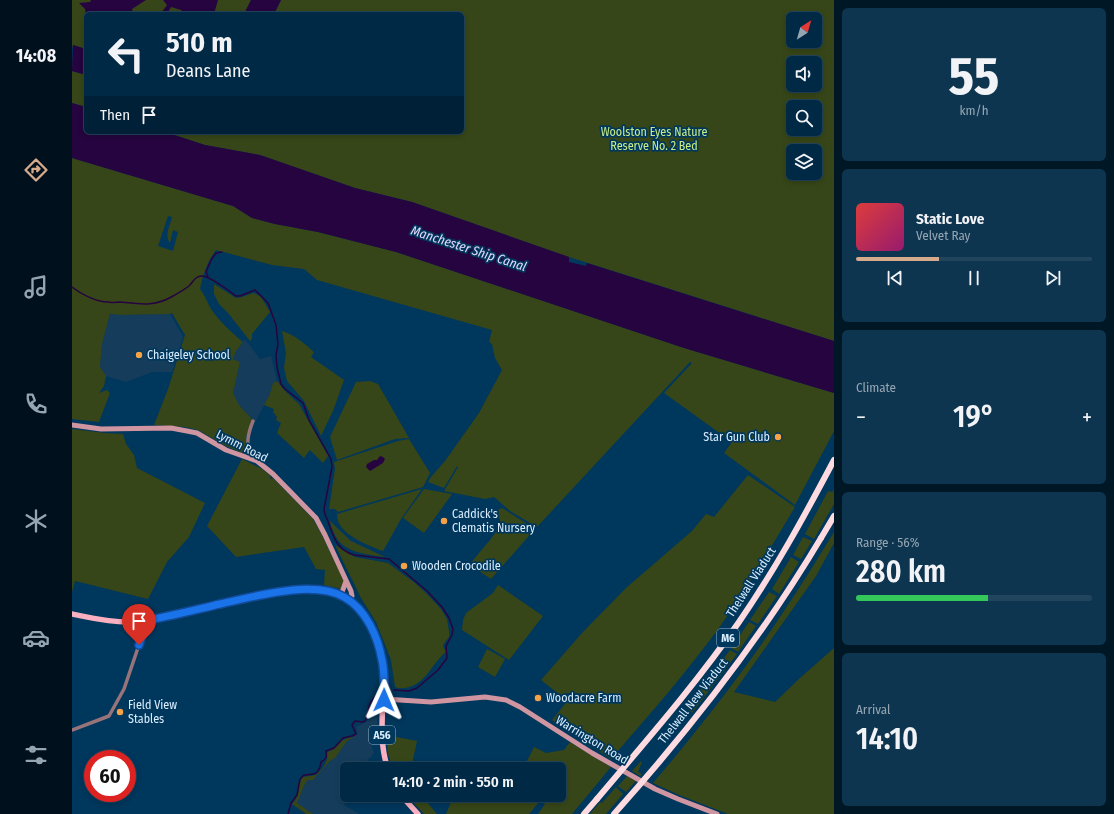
<!DOCTYPE html>
<meta charset="utf-8">
<style>
body{margin:0;font-family:"Fira Sans Condensed",sans-serif;background:#0e3550;color:#f1f3f6;height:100vh;display:flex;flex-direction:column;font-size:15px;white-space:nowrap}
*{box-sizing:border-box;margin:0}
p{font-size:13px;color:#95a6b3}
.icon{flex:none;width:22px;height:22px;fill:none;stroke:currentColor;stroke-width:2;stroke-linecap:round;stroke-linejoin:round}
.map{position:relative;flex:1;overflow:hidden}
.sheet{display:flex;flex-direction:column;gap:8px;padding:8px;background:#001726;width:280px}
.sheet>*{flex:none}
.hud{position:absolute;left:12px;top:12px;width:380px;height:122px;border-radius:6px;box-shadow:0 2px 6px #0003,0 0 0 1px #22455e;background:#002945;color:#f1f3f6;overflow:hidden}
.needle{width:26px;rotate:37deg}
.fabs{position:absolute;left:714px;top:12px;display:grid;gap:8px}
.fabs a{display:grid;place-items:center;width:36px;height:36px;border-radius:6px;background:#002945;box-shadow:0 2px 6px #0003,0 0 0 1px #22455e;font-size:20px}
.speed{position:absolute;left:12px;top:750px;display:flex;gap:8px;font-size:20px;font-weight:700;text-align:center}
.speed>*{display:grid;place-content:center;width:52px;height:52px;border-radius:50%;background:#002945;box-shadow:0 2px 6px #0003,0 0 0 1px #22455e;line-height:1}
.speed .limit{border:6px solid #d22;background:#fff;color:#111}
.pin{position:absolute;display:grid;place-items:center;width:34px;height:34px;color:#fff;margin:-41px -17px;border-radius:50% 50% 50% 0;rotate:-45deg;box-shadow:0 0 4px #0007}
.pin .icon{rotate:45deg}
.me{position:absolute;width:44px;margin:-22px;rotate:1deg;stroke-linejoin:round;filter:drop-shadow(0 0 3px #0008)}
.turn{display:flex;align-items:center;gap:14px;height:84px;padding:0 16px;font-size:18px}
.turn .icon{width:52px;height:52px;stroke-width:2.5}
.turn b{display:block;font-size:28px;line-height:34px}
.then{display:flex;align-items:center;height:38px;padding:0 16px;background:#0003;gap:8px;font-size:15px}
.big{font-size:30px;font-weight:600;line-height:1.1}
.sheet .card{flex:1;display:flex;flex-direction:column;justify-content:center;gap:6px;min-width:0;padding:0 14px;border-radius:6px;background:#0e3550}
.sheet .dial{align-items:center;gap:0}
.dial b{font-size:52px;line-height:1}
.song{display:flex;align-items:center;gap:12px}
.cover{width:48px;height:48px;border-radius:6px;background:linear-gradient(135deg,hsl(0 70% 55%),hsl(320 70% 35%))}
.played{height:4px;border-radius:2px;background:linear-gradient(90deg,#d6ab8b 35%,#22455e 35%)}
.keys{display:flex;justify-content:space-around;direction:ltr}
.heat{display:flex;justify-content:space-between;align-items:center;font-size:22px;direction:ltr}
.charge{height:6px;border-radius:3px;background:linear-gradient(90deg,#34c759 56%,#22455e 0)}
.trip{position:absolute;left:268px;top:762px;width:226px;height:40px;border-radius:6px;background:#002945;box-shadow:0 2px 6px #0003,0 0 0 1px #22455e;font-weight:600;line-height:40px;text-align:center}
main{display:flex;flex:1;min-height:0}
.dock{display:flex;flex-direction:column;width:72px;justify-content:space-around;align-items:center;background:#00101c;color:#95a6b3}
.dock .icon{width:28px;height:28px}
.dock .on{color:#d6ab8b}
.dock b{font-size:18px;color:#f1f3f6}
.map>svg:first-child{display:block}
.built{fill:#153d5b}
.green{fill:#374618;fill-rule:evenodd}
.water{fill:#26043f}
.lines{fill:none;stroke-linecap:round;stroke-linejoin:round}
.stream{stroke:#26043f;stroke-width:1.5}
.street{stroke:#97737a;stroke-width:3.5}
.secondary{stroke:#cf95a1;stroke-width:5}
.primary{stroke:#fab0c0;stroke-width:5.5}
.highway{stroke:#fedae1;stroke-width:6}
.highway-bridge{stroke:#fedae1;stroke-width:6}
.route-casing{stroke:#114b97;stroke-width:10}
.route{stroke:#1a73e8;stroke-width:7}
.poi-dot{fill:#f6a246;stroke:#00375c;stroke-width:1.5}
.labels{text-anchor:middle;stroke-width:3.5;stroke-linejoin:round;paint-order:stroke}
.shield{fill:#00375c;stroke:#98b6cd;stroke-width:1}
.shield-label{font-size:11px;font-weight:bold;fill:#d9edfe}
.park-label{font-size:12px;fill:#c8ec87;stroke:#00375c}
.poi-label{font-size:12px;fill:#d9edfe;stroke:#00375c;text-anchor:start}
.street-label{font-size:12px;fill:#d9edfe;stroke:#00375c}
.water-label{font-size:13px;font-style:italic;fill:#e9d9fe;stroke:#00375c}
</style>
<main>
<nav class="dock">
<b>14:08</b>
<svg class="icon on" aria-label="directions" viewBox="0 0 24 24"><path d="M12 3l9 9-9 9-9-9zM9 14v-3h6M13 9l2 2-2 2"/></svg>
<svg class="icon" aria-label="music" viewBox="0 0 24 24"><path d="M9 18V5l10-2v13"/><circle cx="6" cy="18" r="3"/><circle cx="16" cy="16" r="3"/></svg>
<svg class="icon" aria-label="phone" viewBox="0 0 24 24"><path d="M5 4h4l2 5-3 2q2 4 5 5l2-3 5 2v4C11 20 4 13 5 4z"/></svg>
<svg class="icon" aria-label="climate" viewBox="0 0 24 24"><path d="M12 3v18M4 7l16 10M4 17L20 7"/></svg>
<svg class="icon" aria-label="car" viewBox="0 0 24 24"><path d="M5 17H2v-5l4-1 3-4h7l3 4 3 1v5h-3M9 17h6M6 11h13"/><circle cx="7" cy="17" r="2"/><circle cx="17" cy="17" r="2"/></svg>
<svg class="icon" aria-label="filters" viewBox="0 0 24 24"><path d="M4 7h16M4 17h16"/><circle cx="9" cy="7" r="2"/><circle cx="15" cy="17" r="2"/></svg>
</nav>
<div class="map">
<svg width="762" height="814" viewBox="0 0 762 814">
<rect width="100%" height="100%" fill="#00375c"/>
<!-- built -->
<path class="built" d="M 38,314 L 48,315 L 98,314 L 111,337 L 100,372 L 80,372 L 54,382 L 34,376 L 28,367 L 30,344 Z
M 173,339 L 188,359 L 199,356 L 205,381 L 201,383 L 197,396 L 183,422 L 167,405 L 161,393 L 168,362 L 161,359 L 164,351 Z
M 305,716 L 306,740 L 299,745 L 302,753 L 288,769 L 275,769 L 275,784 L 272,787 L 272,794 L 274,801 L 272,805 L 287,814 L 241,814 L 225,803 L 233,784 L 236,780 L 241,780 L 258,761 L 263,758 L 275,741 L 286,733 L 284,727 Z"/>
<!-- green -->
<path class="green" d="M 0,0 L 179,0 L 172,14 L 14,14 L 14,49 L 1,45 L 0,48 Z
M 209,0 L 762,0 L 762,341 L 497,257 L 340,202 L 283,188 L 188,155 L 133,145 L 93,132 L 390,132 L 390,14 L 202,14 ZM 721,19 L 743,19 L 743,41 L 721,41 ZM 721,63 L 743,63 L 743,85 L 721,85 ZM 721,107 L 743,107 L 743,129 L 721,129 ZM 721,151 L 743,151 L 743,173 L 721,173 Z
M 0,71 L 14,75 L 14,107 L 0,103 Z
M 0,158 L 161,206 L 180,218 L 203,224 L 246,232 L 324,252 L 612,348 L 762,393 L 762,431 L 723,505 L 652,453 L 660,442 L 592,393 L 620,363 L 618,362 L 465,527 L 438,511 L 422,497 L 413,499 L 372,491 L 386,467 L 385,466 L 372,488 L 356,482 L 359,477 L 373,461 L 407,413 L 430,370 L 423,358 L 420,344 L 417,342 L 420,330 L 245,280 L 232,269 L 200,265 L 144,250 C 135,262 131,274 128,289 C 133,295 135,302 139,309 C 147,321 159,332 171,342 L 164,351 L 161,359 L 168,362 L 161,393 L 167,405 L 180,419 L 174,437 L 174,450 L 172,454 L 156,447 L 126,430 L 113,427 L 82,425 L 96,389 L 113,335 L 100,313 L 98,314 L 48,315 L 38,314 L 30,344 L 28,367 L 34,376 L 32,386 L 27,393 L 35,390 L 38,393 L 27,422 L 0,419 ZM 96,216 L 100,217 C 98,226 92,235 98,243 L 101,230 L 106,232 L 101,251 L 86,246 Z
M 142,284 L 164,298 L 170,297 L 181,293 L 184,294 L 189,297 L 198,312 L 180,334 L 180,339 L 178,341 L 156,313 L 147,304 L 142,294 Z
M 210,331 C 223,335 232,343 242,352 L 239,357 L 272,380 L 261,411 L 249,436 L 232,401 L 215,381 L 212,368 L 214,353 Z
M 205,381 L 213,391 L 227,404 L 256,456 L 251,463 L 238,450 L 232,458 L 205,433 L 209,423 L 204,420 L 205,417 L 201,412 L 202,409 L 192,405 L 197,396 L 201,383 Z
M 298,381 L 306,384 L 337,438 L 323,439 L 265,460 L 258,437 L 284,382 Z
M 0,429 L 33,433 L 51,434 L 54,444 L 62,455 L 65,468 L 133,503 L 117,537 L 95,562 L 76,599 L 3,581 L 0,592 Z
M 337,439 L 358,473 L 351,487 L 266,512 L 263,509 L 257,509 L 263,469 L 262,462 L 326,441 Z
M 170,459 L 190,469 L 199,476 L 198,478 L 199,479 L 201,478 L 241,519 L 249,533 L 273,583 L 270,589 L 252,585 L 253,570 L 244,569 L 232,547 L 164,557 L 135,526 Z
M 676,475 L 723,507 C 699,547 676,587 649,625 C 615,672 577,715 539,759 L 480,720 L 496,700 L 520,697 L 522,694 L 496,693 L 488,695 L 469,680 L 510,633 L 554,588 L 620,531 L 634,514 L 642,517 Z
M 350,489 L 329,519 L 311,551 C 296,545 264,534 265,514 Z
M 352,489 L 380,494 L 352,533 L 331,518 Z
M 762,490 L 762,504 L 742,539 L 733,534 L 756,491 L 760,492 Z
M 430,508 L 457,525 L 462,530 L 419,579 L 398,565 C 403,555 430,531 428,520 C 427,518 426,516 425,514 L 426,510 Z
M 258,521 L 279,541 L 313,557 C 294,554 270,553 262,533 C 260,529 258,525 258,521 Z
M 762,532 L 762,543 L 744,576 L 662,692 L 703,702 L 728,678 L 762,648 L 762,814 L 656,814 L 607,795 L 581,783 C 627,729 671,673 710,614 C 728,587 745,560 762,532 Z
M 731,537 L 740,541 L 729,559 L 721,555 Z
M 263,545 L 283,557 L 316,563 L 343,583 L 354,593 L 369,609 L 375,619 L 377,631 L 377,637 L 373,642 L 371,646 L 374,652 C 359,664 354,685 333,688 C 329,688 327,689 323,687 L 319,660 L 304,622 L 289,598 Z
M 719,557 L 727,562 L 707,594 L 700,589 Z
M 426,585 L 471,616 L 437,660 L 390,630 L 391,620 L 394,613 L 421,593 Z
M 697,592 L 705,596 L 686,624 L 678,620 Z
M 677,622 L 684,626 L 666,652 L 659,648 Z
M 415,649 L 433,659 L 423,677 L 406,667 Z
M 658,650 L 665,654 L 620,713 L 614,707 Z
M 314,735 L 345,741 L 339,769 L 321,769 L 316,754 Z
M 282,737 L 275,741 L 263,758 L 258,761 L 241,780 L 236,780 L 233,784 L 225,803 L 241,814 L 234,814 L 220,804 C 230,795 224,785 231,777 L 244,775 C 250,769 257,761 255,753 C 258,750 261,750 263,748 C 272,740 269,739 282,737 Z
M 498,742 L 539,767 L 500,814 L 466,814 L 473,804 L 458,795 L 487,795 L 487,769 L 451,769 L 462,747 L 474,753 L 492,750 Z
M 569,761 L 570,762 L 566,772 L 570,774 L 568,776 L 560,771 Z
M 555,776 L 564,781 L 554,792 L 546,786 Z
M 544,787 L 551,794 L 534,814 L 518,814 L 528,802 L 530,803 Z
M 334,795 L 349,795 L 365,814 L 352,814 Z
M 382,795 L 455,795 L 468,801 L 457,814 L 374,814 Z"/>
<!-- water -->
<path class="water" d="M 19,0 L 74,0 L 60,9 L 61,14 L 14,14 L 14,16 L 13,9 L 7,3 L 18,2 Z
M 91,0 L 146,0 L 142,14 L 112,14 L 109,10 L 99,7 L 95,14 L 91,14 L 90,12 L 95,5 Z
M 179,0 L 209,0 L 202,14 L 172,14 Z
M 1,45 L 14,49 L 14,75 L 0,71 Z
M 0,103 L 14,107 L 14,132 L 93,132 L 133,145 L 188,155 L 283,188 L 340,202 L 497,257 L 497,262 L 514,266 L 515,263 L 762,341 L 762,393 L 612,348 L 324,252 L 246,232 L 203,224 L 180,218 L 161,206 L 0,158 Z
M 308,456 L 311,457 L 313,459 L 311,463 L 298,471 L 294,467 L 295,464 L 302,460 L 305,460 Z"/>
<g class="lines">
<!-- stream -->
<path class="stream" d="M 136,277 L 134,272 L 139,260 L 144,253 L 150,252
M 0,287 C 9,294 24,302 36,302 C 40,303 44,302 48,302 C 68,304 83,307 101,296 C 106,293 112,290 117,286 C 121,282 123,276 130,276 C 138,276 157,291 164,296 L 168,296 L 183,290 L 196,303 L 204,325 L 206,344 L 204,355 L 205,367 L 209,384 L 213,389 L 231,403 L 237,420 L 259,459 L 260,467 L 252,509 C 252,515 255,518 257,524 C 262,539 266,550 282,555 L 317,559 L 355,591 L 370,607 L 377,618 L 381,629 L 380,635 L 374,646 L 375,658 L 366,670 L 345,688 L 337,691 L 322,690
M 216,814 L 219,803 L 225,795 L 228,779 L 232,775 C 243,774 247,775 249,762 C 254,759 255,758 254,751 L 262,748 L 271,738 L 280,736 L 284,734 L 280,725 L 283,721 L 291,722 L 293,721 C 299,710 293,702 307,695"/>
<!-- street -->
<path class="street" d="M 177,458 C 175,442 175,436 181,421
M 0,730 L 37,716 L 52,689 L 70,636 L 71,621"/>
<!-- secondary -->
<path class="secondary" d="M 0,425 L 29,429 L 99,428 L 115,431 L 125,433 L 154,450 L 185,461 L 201,474 L 244,518 L 253,535 L 279,591 L 280,596 L 277,600
M 269,595 L 274,581
M 312,699 L 359,702 L 413,697 L 434,700 L 448,707 L 520,753 L 583,789 L 606,799 L 645,814"/>
<!-- primary -->
<path class="primary" d="M 0,614 C 24,619 47,624 72,621 C 121,614 231,572 273,597 C 288,606 297,622 304,638 C 321,682 301,727 316,769
M 330,795 L 335,802 L 346,814"/>
<!-- highway -->
<path class="highway" d="M 749,538 L 762,516
M 512,814 L 525,799"/>
<!-- highway-bridge -->
<path class="highway-bridge" d="M 525,799 C 574,741 624,684 667,622 C 703,570 733,515 762,460
M 542,814 C 619,728 690,637 749,538"/>
</g>
<g class="lines">
<defs>
<path id="route" d="M 67,645 L 70,636 L 70,621 C 96,617 122,610 148,604 C 182,597 240,579 272,597 C 294,609 306,637 310,660 C 313,673 312,686 312,700"/>
</defs>
<!-- route casing -->
<use href="#route" class="route-casing"/>
<!-- route -->
<use href="#route" class="route"/>
</g>
<!-- markers -->
<g class="poi-dot">
<circle cx="67" cy="355" r="4"/>
<circle cx="706" cy="437" r="4"/>
<circle cx="372" cy="521" r="4"/>
<circle cx="332" cy="566" r="4"/>
<circle cx="466" cy="698" r="4"/>
<circle cx="48" cy="712" r="4"/>
</g>
<g class="labels">
<!-- shield labels -->
<g class="shield">
<rect x="645" y="629" width="22" height="18" rx="3"/>
<rect x="297" y="726" width="26" height="18" rx="3"/>
</g>
<g class="shield-label">
<text x="656" y="642">M6</text>
<text x="310" y="739">A56</text>
</g>
<!-- park labels -->
<g class="park-label">
<text x="582" y="136">Woolston Eyes Nature<tspan x="582" dy="14">Reserve No. 2 Bed</tspan></text>
</g>
<!-- poi labels -->
<g class="poi-label">
<text x="75" y="359">Chaigeley School</text>
<text x="698" y="441" text-anchor="end">Star Gun Club</text>
<text x="380" y="518">Caddick's<tspan x="380" dy="14">Clematis Nursery</tspan></text>
<text x="340" y="570">Wooden Crocodile</text>
<text x="474" y="702">Woodacre Farm</text>
<text x="56" y="709">Field View<tspan x="56" dy="14">Stables</tspan></text>
</g>
<!-- street labels -->
<g class="street-label">
<text transform="translate(170 446) rotate(27)" y="4">Lymm Road</text>
<text transform="translate(679 582) rotate(-57)" y="4">Thelwall Viaduct</text>
<text transform="translate(621 701) rotate(-52)" y="4">Thelwall New Viaduct</text>
<text transform="translate(520 740) rotate(31)" y="4">Warrington Road</text>
</g>
<!-- water labels -->
<g class="water-label">
<text transform="translate(397 248) rotate(18)" y="5">Manchester Ship Canal</text>
</g>
</g>
</svg>
<div class="fabs">
<a><svg class="needle" viewBox="-14 -14 28 28"><path d="M0-13l5 13h-10z" fill="#e53935"/><path d="M0 13l5-13h-10z" fill="#95a6b3"/></svg></a>
<a><svg class="icon" aria-label="sound" viewBox="0 0 24 24"><path d="M4 9h4l5-4v14l-5-4H4zM17 9q2 3 0 6"/></svg></a>
<a><svg class="icon" aria-label="search" viewBox="0 0 24 24"><circle cx="10" cy="10" r="6"/><path d="M15 15l6 6"/></svg></a>
<a><svg class="icon" aria-label="layers" viewBox="0 0 24 24"><path d="M12 4l9 5-9 5-9-5zM3 14l9 5 9-5"/></svg></a>
</div>
<div class="speed"><div class="limit">60</div></div>
<div class="pin" style="left:67px;top:645px;background:#d93025"><svg class="icon" aria-label="arrive" viewBox="0 0 24 24"><path d="M6 21V4h12l-3 4 3 4H6"/></svg></div>
<svg class="me" style="left:312px;top:700px" viewBox="-20 -20 40 40"><path d="M0-17L14 15 0 8-14 15z" fill="#1a73e8" stroke="#fff" stroke-width="4"/></svg>
<div class="trip">14:10 · 2 min · 550 m</div>
<div class="hud">
<div class="turn"><svg class="icon" aria-label="left" viewBox="0 0 24 24"><path d="M17 20v-9H6M10 6l-5 5 5 5"/></svg><div><b>510 m</b>Deans Lane</div></div>
<div class="then">Then<svg class="icon" aria-label="arrive" viewBox="0 0 24 24"><path d="M6 21V4h12l-3 4 3 4H6"/></svg></div>
</div>
</div>
<section class="sheet">
<div class="card dial"><b>55</b><p>km/h</p></div>
<div class="card">
<div class="song"><i class="cover"></i><div><b>Static Love</b><p>Velvet Ray</p></div></div>
<div class="played"></div>
<div class="keys"><svg class="icon" aria-label="previous" viewBox="0 0 24 24"><path d="M18 5L8 12l10 7zM5 5v14"/></svg><svg class="icon" aria-label="pause" viewBox="0 0 24 24"><path d="M8 5v14M16 5v14"/></svg><svg class="icon" aria-label="next" viewBox="0 0 24 24"><path d="M6 5l10 7-10 7zM19 5v14"/></svg></div>
</div>
<div class="card"><p>Climate</p>
<div class="heat"><a>−</a><b class="big">19°</b><a>+</a></div>
</div>
<div class="card"><p>Range · 56%</p><b class="big">280 km</b><div class="charge"></div></div>
<div class="card"><p>Arrival</p><b class="big">14:10</b></div>
</section>
</main>
